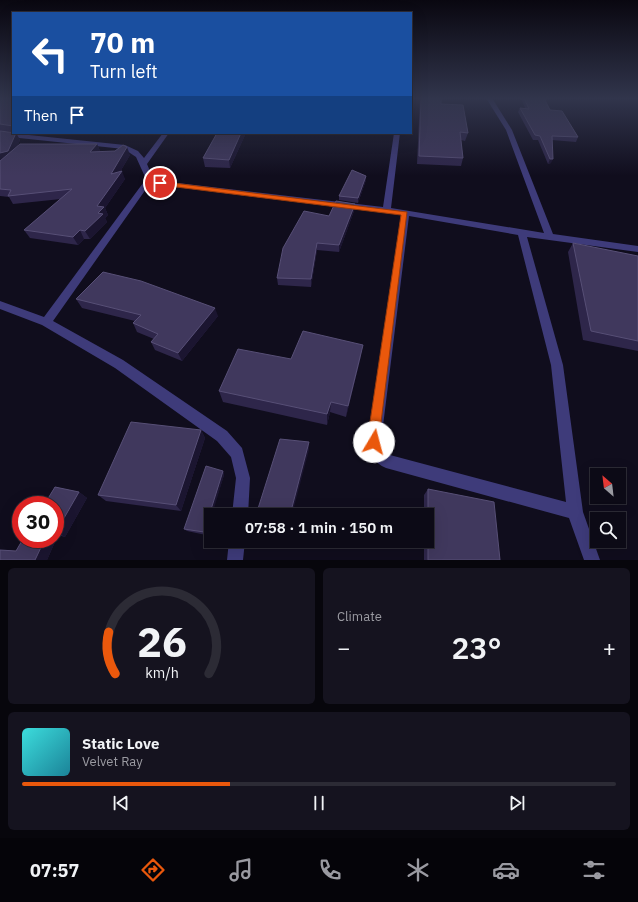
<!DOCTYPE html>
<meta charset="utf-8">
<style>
body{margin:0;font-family:"IBM Plex Sans",sans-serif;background:#15131f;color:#f1f3f6;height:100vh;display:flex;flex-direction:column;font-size:15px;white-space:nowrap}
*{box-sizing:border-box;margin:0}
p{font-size:13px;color:#9a9aa1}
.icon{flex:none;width:22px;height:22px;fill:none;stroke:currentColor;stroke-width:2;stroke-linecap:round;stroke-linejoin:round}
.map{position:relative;height:560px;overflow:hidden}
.details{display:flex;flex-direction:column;gap:8px;padding:8px;background:#07060c;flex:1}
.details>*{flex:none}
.top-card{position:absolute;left:12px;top:12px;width:400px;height:122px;border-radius:0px;box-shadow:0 4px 16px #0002,0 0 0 1px #2c2b35;background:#1a4fa0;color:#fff;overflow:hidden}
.needle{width:26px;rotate:332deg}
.tools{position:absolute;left:590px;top:468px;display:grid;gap:8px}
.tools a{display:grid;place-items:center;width:36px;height:36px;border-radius:0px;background:#0c0a16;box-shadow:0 4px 16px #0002,0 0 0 1px #2c2b35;font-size:20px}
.speed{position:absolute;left:12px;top:496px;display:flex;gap:8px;font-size:20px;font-weight:700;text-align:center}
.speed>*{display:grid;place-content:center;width:52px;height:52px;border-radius:50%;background:#0c0a16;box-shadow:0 4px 16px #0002,0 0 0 1px #2c2b35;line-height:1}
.speed .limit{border:6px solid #d22;background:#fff;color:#111}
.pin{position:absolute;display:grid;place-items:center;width:34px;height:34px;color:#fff;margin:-17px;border:2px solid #fff;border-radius:50%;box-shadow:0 1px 4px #0007}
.me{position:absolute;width:44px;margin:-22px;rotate:8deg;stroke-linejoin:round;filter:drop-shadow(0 0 3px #0008)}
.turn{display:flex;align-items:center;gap:14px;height:84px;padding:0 12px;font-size:18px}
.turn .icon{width:52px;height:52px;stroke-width:2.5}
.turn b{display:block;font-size:28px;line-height:34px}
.then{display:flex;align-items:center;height:38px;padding:0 12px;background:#0003;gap:8px;font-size:15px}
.big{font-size:30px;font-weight:600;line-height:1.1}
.details .tile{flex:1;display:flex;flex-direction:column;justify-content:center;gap:6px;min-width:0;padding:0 14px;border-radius:6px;background:#15131f}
.details .dial{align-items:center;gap:0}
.dial svg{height:104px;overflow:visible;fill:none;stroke:#2c2b35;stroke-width:7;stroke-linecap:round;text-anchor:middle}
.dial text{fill:#f1f3f6;stroke:none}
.song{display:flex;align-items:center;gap:12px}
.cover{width:48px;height:48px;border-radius:6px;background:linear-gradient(135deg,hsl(180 70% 55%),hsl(190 70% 35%))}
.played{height:4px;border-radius:2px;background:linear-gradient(90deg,#ea580c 35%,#2c2b35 35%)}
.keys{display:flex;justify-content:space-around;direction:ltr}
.heat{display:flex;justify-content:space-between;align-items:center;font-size:22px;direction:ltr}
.details .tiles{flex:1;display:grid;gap:8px;grid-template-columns:1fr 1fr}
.tile:last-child{grid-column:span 2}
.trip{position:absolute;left:204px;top:508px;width:230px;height:40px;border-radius:0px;background:#0c0a16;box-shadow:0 4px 16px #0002,0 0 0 1px #2c2b35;font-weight:600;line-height:40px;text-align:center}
.menu{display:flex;height:64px;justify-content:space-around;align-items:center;background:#050409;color:#9a9aa1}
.menu .icon{width:28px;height:28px}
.menu .on{color:#ea580c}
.menu b{font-size:18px;color:#f1f3f6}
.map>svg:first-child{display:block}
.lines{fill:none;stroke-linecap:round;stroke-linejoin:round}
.street{fill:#3e3b7a;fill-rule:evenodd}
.wall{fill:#2e264a}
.shaded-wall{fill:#1b1530}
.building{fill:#40385d;stroke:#574f76}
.route{fill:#ea580c;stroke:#983908}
</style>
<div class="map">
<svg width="638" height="560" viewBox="0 0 638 560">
<rect width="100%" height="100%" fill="#100d1d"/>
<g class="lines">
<!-- street -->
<path class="street" d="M 486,98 L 492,98 L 512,130 L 553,234 L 638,246 L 638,252 L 527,237 L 563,365 L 583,512 L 600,560 L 584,560 L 569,518 L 386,468 C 374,463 370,454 367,442 L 401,215 L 159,185 L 151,182 L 53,321 L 123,360 L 227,431 L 242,448 L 250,478 L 248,515 L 232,515 L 236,478 L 231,457 L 217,441 L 115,368 L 42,325 L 0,309 L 0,301 L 44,317 L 146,179 L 136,157 L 124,149 L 0,136 L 0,132 L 125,145 L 138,151 L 144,158 L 163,133 L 169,133 L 147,164 L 153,178 L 161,181 L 383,207 L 394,133 L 400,133 L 391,208 L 544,233 L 506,130 ZM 409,216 L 518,235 L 551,365 L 566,502 L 390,455 L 383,449 L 381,442 Z
M 229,541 L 245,541 L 243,560 L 227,560 Z"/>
</g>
<!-- wall -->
<path class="wall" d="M 13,98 L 13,132 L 0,131 L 0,101 Z
M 420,98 L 441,98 L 441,104 L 468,133 L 465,141 L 461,140 L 463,158 L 461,166 L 417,164 Z
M 521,98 L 544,98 L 550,110 L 578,137 L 576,142 L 552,140 L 551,163 L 548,164 L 538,140 L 533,140 L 518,112 L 520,108 L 525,108 Z
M 16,133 L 20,140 L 17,147 L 97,144 L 100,151 L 100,152 L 130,155 L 120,172 L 125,179 L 105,208 L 108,215 L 105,218 L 107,222 L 90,239 L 84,239 L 78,245 L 30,238 L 24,230 L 61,199 L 13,204 L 9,197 L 0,196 L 0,161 Z
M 217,133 L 246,133 L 230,168 L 205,167 L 203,158 Z
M 366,180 L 358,203 L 339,200 L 339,196 Z
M 355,204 L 354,211 L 339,252 L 317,250 L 311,287 L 278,285 L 277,278 L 329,216 Z
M 573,243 L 638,256 L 638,351 L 583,340 L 568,252 Z
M 76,299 L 218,316 L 182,361 L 155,350 L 151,342 L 154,339 L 137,332 L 133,323 L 135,321 L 82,308 Z
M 361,356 L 346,417 L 330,412 L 327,425 L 223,402 L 219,391 L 291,359 Z
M 201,430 L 205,438 L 181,511 L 106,501 L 98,495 Z
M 223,471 L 224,475 L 211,515 L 211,520 L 206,535 L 187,531 L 184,529 Z
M 55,487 L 79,492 L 87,498 L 65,537 L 58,535 L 47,560 L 0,560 L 0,550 L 16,551 L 23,539 L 55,539 L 55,505 L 44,505 Z
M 428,489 L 500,560 L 424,560 L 424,541 L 427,541 L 427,515 L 424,515 L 424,495 Z"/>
<!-- shaded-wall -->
<path class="shaded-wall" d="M 16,133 L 20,140 L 12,158 L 0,161 L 0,153 Z
M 241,133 L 246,133 L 230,168 L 229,160 Z
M 97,144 L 100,151 L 93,160 L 90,152 Z
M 127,147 L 130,155 L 114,182 L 111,174 Z
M 550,159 L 553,159 L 551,163 L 548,164 Z
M 122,171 L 125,179 L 105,208 L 108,215 L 105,218 L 107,222 L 90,239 L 85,231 L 98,213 L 97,206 Z
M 366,176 L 366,180 L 358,203 L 358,198 Z
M 355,204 L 354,211 L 339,252 L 339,245 Z
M 80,230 L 84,239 L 78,245 L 73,237 Z
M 317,243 L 317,250 L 311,287 L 311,279 Z
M 215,308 L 218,316 L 182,361 L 178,353 Z
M 363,345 L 361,356 L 346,417 L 348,406 Z
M 331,402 L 330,412 L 327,425 L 327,414 Z
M 201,430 L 205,438 L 181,511 L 176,505 Z
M 309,442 L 309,450 L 292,515 L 290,515 Z
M 223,471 L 224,475 L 212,515 L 211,515 L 211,520 L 206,535 L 204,532 Z
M 79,492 L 87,498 L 65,537 L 56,532 Z
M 55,533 L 58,535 L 47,560 L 35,560 L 45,539 L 55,539 Z"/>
<!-- building -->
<path class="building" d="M 5,98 L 13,98 L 13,126 L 0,124 L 0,101 Z
M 421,98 L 441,98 L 441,104 L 463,105 L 468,133 L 460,132 L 463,158 L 419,156 Z
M 524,98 L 544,98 L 550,110 L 562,111 L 578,137 L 552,136 L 553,159 L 550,159 L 540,136 L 535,135 L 520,108 L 529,109 Z
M 0,131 L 16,133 L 8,151 L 0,153 Z
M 217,133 L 241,133 L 229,160 L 203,158 Z
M 20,144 L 97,144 L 90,152 L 115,151 L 123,145 L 127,147 L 111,174 L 122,171 L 97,206 L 104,207 L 98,213 L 103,214 L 85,231 L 80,230 L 73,237 L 24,230 L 72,189 L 8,196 L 11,190 L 0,189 L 0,161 Z
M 352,170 L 366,176 L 358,198 L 339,196 Z
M 336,201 L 355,204 L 339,245 L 317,243 L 311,279 L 277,278 L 283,248 L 304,211 L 329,216 Z
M 573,243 L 638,256 L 638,341 L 591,331 Z
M 103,272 L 141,281 L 215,308 L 178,353 L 151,342 L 158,334 L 133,323 L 141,315 L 76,299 Z
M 303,331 L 363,345 L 348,406 L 331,402 L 327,414 L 219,391 L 238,349 L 291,359 Z
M 131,422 L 201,430 L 176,505 L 98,495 Z
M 280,439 L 309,442 L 290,515 L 256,515 Z
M 206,466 L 223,471 L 204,532 L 184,529 Z
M 55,487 L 79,492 L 56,532 L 55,532 L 55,505 L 44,505 Z
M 428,489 L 494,502 L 500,560 L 428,560 Z
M 23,539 L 45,539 L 35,560 L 0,560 L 0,550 L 16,551 Z"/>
<!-- sky -->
<linearGradient id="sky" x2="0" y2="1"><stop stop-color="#090710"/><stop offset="0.56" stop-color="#31354c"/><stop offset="1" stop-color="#31354c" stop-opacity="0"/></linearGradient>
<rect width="638" height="176" fill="url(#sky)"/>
<!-- route -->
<path class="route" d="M 157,181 L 407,212 L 378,447 L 374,449 L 369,447 L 367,442 L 401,215 L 160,185 L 157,184 Z"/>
</svg>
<div class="tools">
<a><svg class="needle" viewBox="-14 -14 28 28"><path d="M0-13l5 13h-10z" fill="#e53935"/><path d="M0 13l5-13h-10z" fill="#9a9aa1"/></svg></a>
<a><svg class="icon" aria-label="search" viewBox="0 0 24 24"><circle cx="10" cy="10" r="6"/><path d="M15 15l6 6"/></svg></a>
</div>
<div class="speed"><div class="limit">30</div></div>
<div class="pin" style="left:160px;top:183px;background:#d93025"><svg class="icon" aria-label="arrive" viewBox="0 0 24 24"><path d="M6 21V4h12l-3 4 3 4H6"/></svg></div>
<svg class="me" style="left:374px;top:442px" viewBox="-20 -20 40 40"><circle r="19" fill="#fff"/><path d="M0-13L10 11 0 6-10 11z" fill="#ea580c"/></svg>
<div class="trip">07:58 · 1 min · 150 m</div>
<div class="top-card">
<div class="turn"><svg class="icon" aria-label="left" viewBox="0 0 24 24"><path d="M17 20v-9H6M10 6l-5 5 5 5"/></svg><div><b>70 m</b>Turn left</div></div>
<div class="then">Then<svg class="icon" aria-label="arrive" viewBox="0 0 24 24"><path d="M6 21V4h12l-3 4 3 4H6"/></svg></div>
</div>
</div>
<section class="details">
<div class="tiles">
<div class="tile dial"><svg viewBox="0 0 100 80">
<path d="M14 69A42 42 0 1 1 86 69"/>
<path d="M14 69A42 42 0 0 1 9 37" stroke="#ea580c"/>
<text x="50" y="56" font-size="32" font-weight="700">26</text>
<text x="50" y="72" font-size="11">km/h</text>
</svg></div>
<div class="tile"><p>Climate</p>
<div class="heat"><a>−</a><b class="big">23°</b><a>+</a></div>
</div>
<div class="tile">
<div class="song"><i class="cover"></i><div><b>Static Love</b><p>Velvet Ray</p></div></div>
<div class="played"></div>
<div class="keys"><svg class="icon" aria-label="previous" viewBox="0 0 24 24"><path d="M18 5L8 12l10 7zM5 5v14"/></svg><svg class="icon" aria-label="pause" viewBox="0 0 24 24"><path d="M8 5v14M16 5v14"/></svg><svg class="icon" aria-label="next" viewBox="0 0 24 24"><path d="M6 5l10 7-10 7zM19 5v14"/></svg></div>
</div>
</div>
</section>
<nav class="menu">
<b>07:57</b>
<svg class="icon on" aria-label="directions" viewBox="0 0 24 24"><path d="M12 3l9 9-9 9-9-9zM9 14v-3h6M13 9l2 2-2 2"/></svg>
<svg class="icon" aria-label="music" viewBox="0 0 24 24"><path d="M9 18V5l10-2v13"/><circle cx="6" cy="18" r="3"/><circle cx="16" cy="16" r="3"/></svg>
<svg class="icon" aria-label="phone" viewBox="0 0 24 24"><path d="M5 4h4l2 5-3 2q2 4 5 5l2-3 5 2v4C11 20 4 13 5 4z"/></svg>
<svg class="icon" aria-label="climate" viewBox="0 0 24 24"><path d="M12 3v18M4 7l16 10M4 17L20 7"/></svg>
<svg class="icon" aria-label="car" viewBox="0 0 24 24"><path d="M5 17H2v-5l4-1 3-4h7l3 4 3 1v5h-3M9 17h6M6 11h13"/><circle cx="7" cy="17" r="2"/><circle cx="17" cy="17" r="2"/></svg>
<svg class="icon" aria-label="filters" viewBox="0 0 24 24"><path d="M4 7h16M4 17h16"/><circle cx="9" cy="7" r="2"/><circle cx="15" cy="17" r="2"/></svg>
</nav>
